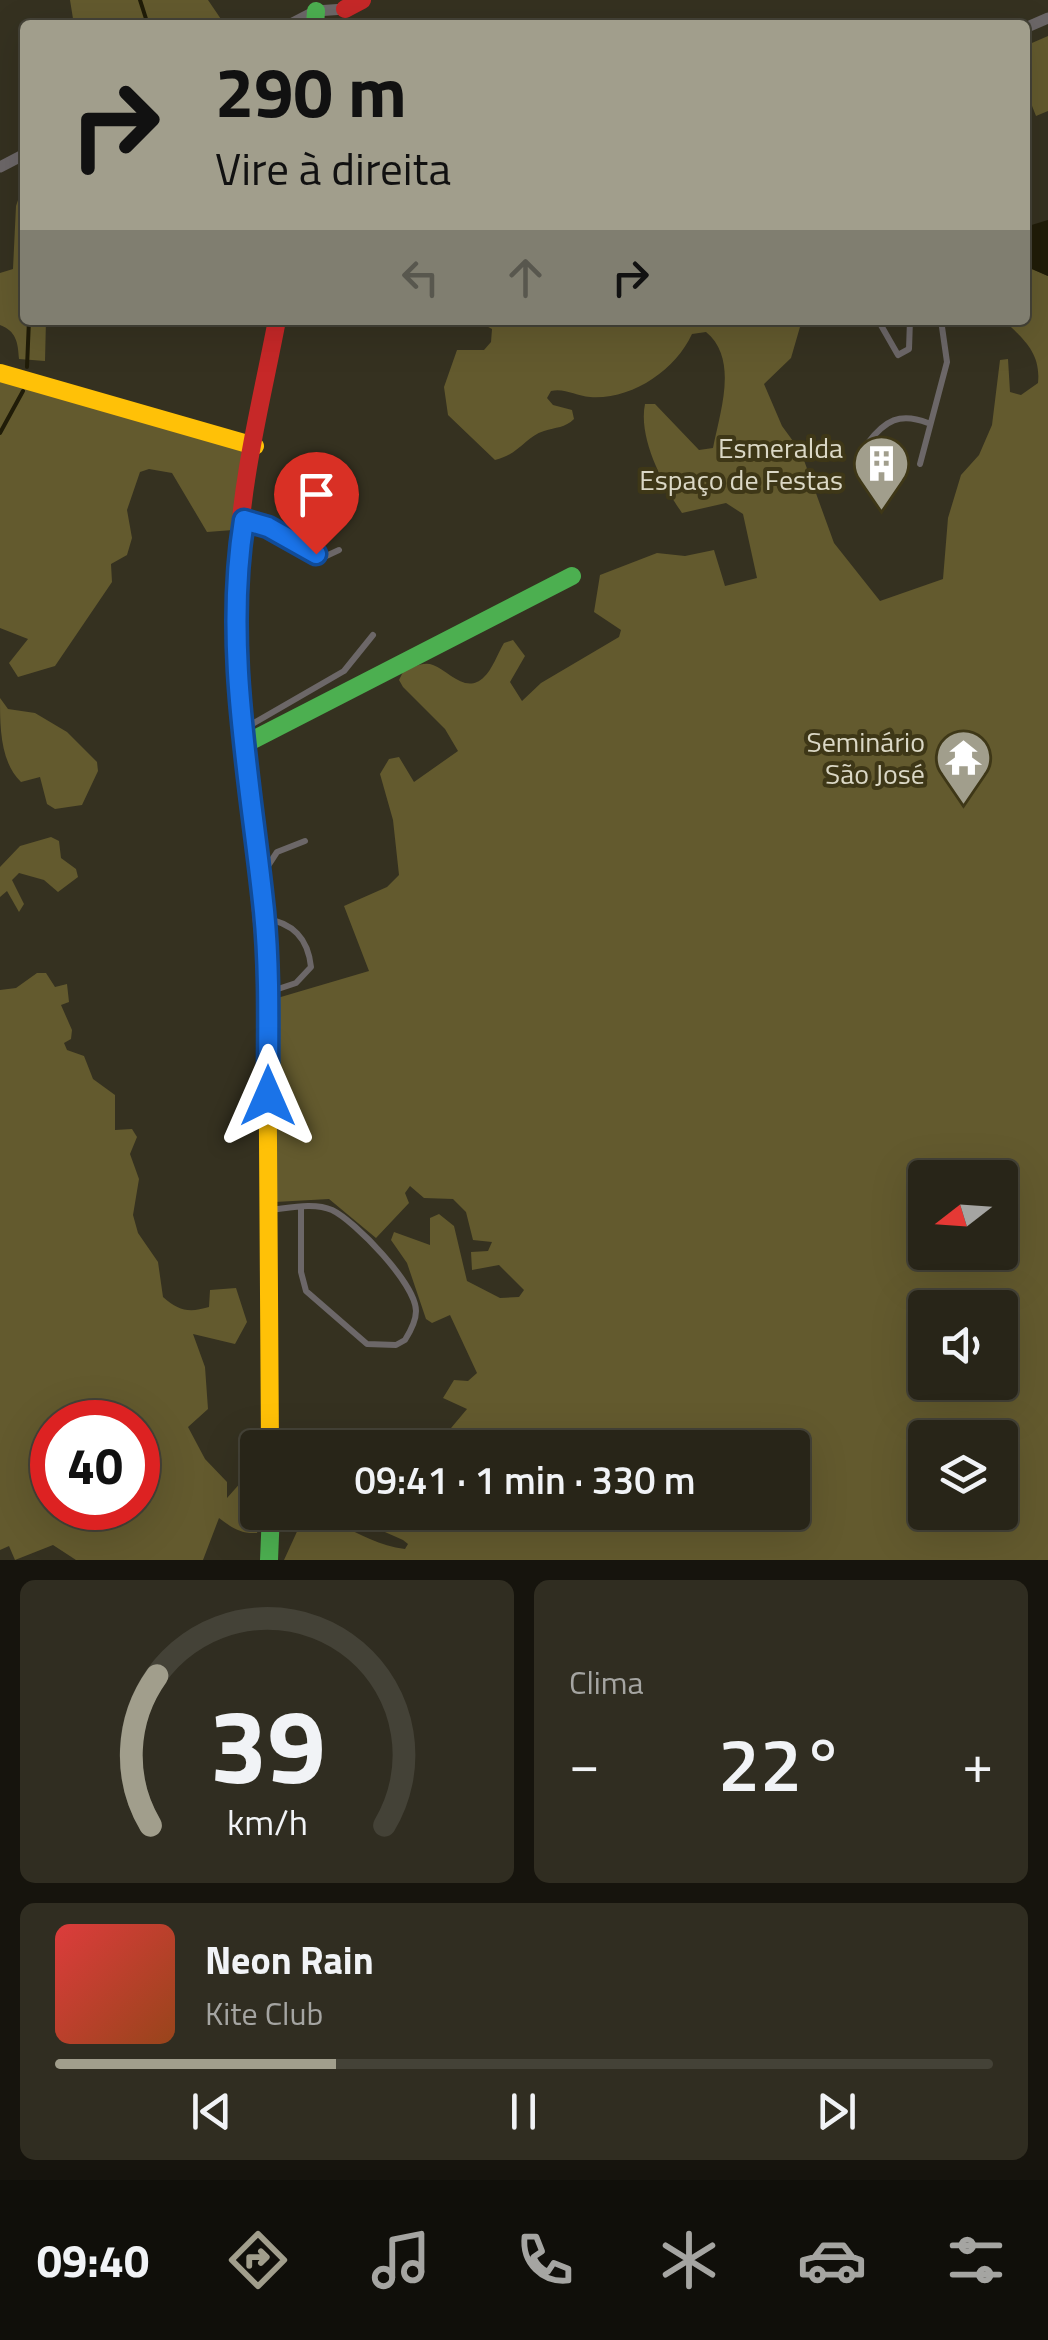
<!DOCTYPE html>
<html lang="pt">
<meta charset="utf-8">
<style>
body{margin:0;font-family:"Titillium Web",sans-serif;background:#302d21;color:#f1f3f6;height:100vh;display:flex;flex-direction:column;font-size:38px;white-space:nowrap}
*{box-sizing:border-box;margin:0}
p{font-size:32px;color:#a5a5a2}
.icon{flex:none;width:55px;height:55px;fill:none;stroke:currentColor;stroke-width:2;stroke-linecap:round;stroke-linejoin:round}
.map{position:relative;height:1560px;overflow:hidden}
.details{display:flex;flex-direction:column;gap:20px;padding:20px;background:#16140d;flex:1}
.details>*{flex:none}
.top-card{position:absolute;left:20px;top:20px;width:1010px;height:305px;border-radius:10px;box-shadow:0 10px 40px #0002,0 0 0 2px #444237;background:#a19e8c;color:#111;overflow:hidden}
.needle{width:65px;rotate:253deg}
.fabs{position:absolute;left:908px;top:1160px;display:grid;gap:20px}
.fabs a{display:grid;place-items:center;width:110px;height:110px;border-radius:10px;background:#282518;box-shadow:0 10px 40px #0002,0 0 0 2px #444237;font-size:50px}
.speed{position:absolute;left:30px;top:1400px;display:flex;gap:20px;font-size:50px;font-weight:700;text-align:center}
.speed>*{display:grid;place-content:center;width:130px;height:130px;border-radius:50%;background:#282518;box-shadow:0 10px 40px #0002,0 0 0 2px #444237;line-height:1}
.speed .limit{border:15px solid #d22;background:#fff;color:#111}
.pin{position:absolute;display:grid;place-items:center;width:85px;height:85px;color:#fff;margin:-102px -42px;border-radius:50% 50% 50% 0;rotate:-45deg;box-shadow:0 0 10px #0007}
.pin .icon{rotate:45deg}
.me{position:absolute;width:110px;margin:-55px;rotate:0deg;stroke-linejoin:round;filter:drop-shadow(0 0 8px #0008)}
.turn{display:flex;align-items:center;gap:35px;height:210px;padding:0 30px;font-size:45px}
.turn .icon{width:130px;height:130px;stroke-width:2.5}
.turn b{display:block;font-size:70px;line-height:85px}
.lanes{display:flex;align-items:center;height:95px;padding:0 30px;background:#0003;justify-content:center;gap:50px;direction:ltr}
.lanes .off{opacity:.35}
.big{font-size:75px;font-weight:600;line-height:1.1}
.details .card{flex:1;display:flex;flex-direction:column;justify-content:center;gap:15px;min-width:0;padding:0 35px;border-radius:15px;background:#302d21}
.details .dial{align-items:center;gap:0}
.dial svg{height:260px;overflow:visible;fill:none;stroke:#444237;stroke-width:7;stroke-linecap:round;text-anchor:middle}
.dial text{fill:#f1f3f6;stroke:none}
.song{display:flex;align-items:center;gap:30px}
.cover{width:120px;height:120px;border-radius:15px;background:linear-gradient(135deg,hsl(0 70% 55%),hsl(20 70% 35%))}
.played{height:10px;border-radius:5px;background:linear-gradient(90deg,#a19e8c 30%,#444237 30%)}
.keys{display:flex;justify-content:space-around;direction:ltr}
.heat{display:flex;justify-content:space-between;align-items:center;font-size:55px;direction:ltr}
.details .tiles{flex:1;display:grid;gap:20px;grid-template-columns:1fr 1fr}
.card:last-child{grid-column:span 2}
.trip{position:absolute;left:240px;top:1430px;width:570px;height:100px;border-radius:10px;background:#282518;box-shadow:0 10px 40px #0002,0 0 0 2px #444237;font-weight:600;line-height:100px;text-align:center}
.dock{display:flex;height:160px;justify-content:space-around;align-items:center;background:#100f0a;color:#a5a5a2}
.dock .icon{width:70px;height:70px}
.dock .current{color:#a19e8c}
.dock b{font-size:45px;color:#f1f3f6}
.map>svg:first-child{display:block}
.green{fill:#635a2e;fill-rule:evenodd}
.water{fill:#201c08}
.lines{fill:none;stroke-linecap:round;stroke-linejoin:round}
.stream{stroke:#201c08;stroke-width:4}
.lane{stroke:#6c6768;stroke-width:6}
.street{stroke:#6c6768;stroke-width:11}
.fast{stroke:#4caf50;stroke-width:18}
.slow{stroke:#ffc107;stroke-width:18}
.jam{stroke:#c62828;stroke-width:18}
.route-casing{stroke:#114b97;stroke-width:25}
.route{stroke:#1a73e8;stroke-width:18}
.labels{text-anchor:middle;stroke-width:8;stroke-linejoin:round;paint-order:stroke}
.poi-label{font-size:28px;fill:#dbd8c6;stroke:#3e3717;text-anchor:end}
</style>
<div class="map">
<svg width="1048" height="1560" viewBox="0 0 1048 1560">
<rect width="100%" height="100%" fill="#353120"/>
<!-- green -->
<path class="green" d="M 70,0 L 208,0 L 225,25 L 74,25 Z
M 1048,36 L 1048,111 L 1036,116 L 1025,88 L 1025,46 Z
M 25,179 L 25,320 L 46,320 L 45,361 L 19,359 C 18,342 16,331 0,325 L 0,273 L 13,269 L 16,206 Z
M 1025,266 L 1048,276 L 1048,1560 L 284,1560 L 300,1525 L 314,1526 L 324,1517 C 353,1530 374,1545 405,1549 L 408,1544 L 403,1540 L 342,1513 L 792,1512 L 792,1448 L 481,1448 L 480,1433 L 463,1441 L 450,1439 L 446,1434 L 467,1409 L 443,1398 L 454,1380 L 468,1381 L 477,1373 L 450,1315 L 432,1323 L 426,1319 L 407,1263 L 391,1240 L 394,1232 L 430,1245 L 430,1218 L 439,1214 L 454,1226 L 467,1281 L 500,1298 L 519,1297 L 524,1290 L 499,1265 L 472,1270 L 471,1252 L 488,1251 L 492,1242 L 473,1240 L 466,1212 L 453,1199 L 424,1198 L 410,1186 L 405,1193 L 409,1203 L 376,1238 L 329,1199 L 275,1202 L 274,999 L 369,971 L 344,906 L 387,887 L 399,875 L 393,820 L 380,774 L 389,759 L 399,757 L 414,782 L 458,751 L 445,729 L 403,687 L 399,680 L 403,672 C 412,668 423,661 433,665 C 449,671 466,695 484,677 C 492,670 498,653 504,643 L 513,640 L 525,656 L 510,682 L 522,701 L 541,683 L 619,637 L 621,630 L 594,612 L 600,575 L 657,553 L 685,556 L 714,550 L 725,586 L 757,578 L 743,514 L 726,503 L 682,513 C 663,485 638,438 645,404 L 655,404 L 699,450 L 713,448 C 720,412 739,359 706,332 L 692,334 C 675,371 631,400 590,397 C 576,396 565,388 551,391 L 547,398 L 553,405 L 572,410 L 574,419 C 565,428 556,427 544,431 C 525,437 520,454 495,460 L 448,415 L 444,387 L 457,350 L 484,350 L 491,342 L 492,329 L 475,320 L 641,325 L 646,320 L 802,320 L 791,358 L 764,384 L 782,426 L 801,452 L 834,543 L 880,601 L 943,579 L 948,518 L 961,475 L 979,455 L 992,425 L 1000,360 L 1008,359 L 1010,392 L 1021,395 L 1038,383 C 1041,353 1024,340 1004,320 L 1025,320 ZM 925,1178 L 1000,1178 L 1000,1252 L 925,1252 ZM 925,1308 L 1000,1308 L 1000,1382 L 925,1382 ZM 925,1438 L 1000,1438 L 1000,1512 L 925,1512 Z
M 0,379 L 237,446 L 247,455 L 233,530 L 207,532 L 172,473 L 149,469 L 140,472 L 127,510 L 132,538 L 127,555 L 111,564 L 112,582 L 55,666 L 18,677 L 9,663 L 28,639 L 0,628 Z
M 0,698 L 8,709 L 35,713 L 67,732 L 97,762 L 98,771 L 82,805 L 55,809 L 47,804 L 40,777 L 21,782 C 0,762 0,726 0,698 Z
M 51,837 L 59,841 L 61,858 L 76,869 L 78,877 L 58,892 L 44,880 L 19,873 L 12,880 L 24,904 L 19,912 L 7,891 L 0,897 L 0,867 L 20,846 Z
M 37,973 L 46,973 L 55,987 L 67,984 L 69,1002 L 61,1005 L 72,1030 L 71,1039 L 64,1043 L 67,1050 L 84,1056 L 93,1079 L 115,1095 L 115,1130 L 132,1129 L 137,1137 L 130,1154 L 139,1179 L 133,1215 L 138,1233 L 158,1262 L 163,1297 C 179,1311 189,1313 209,1307 L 210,1290 L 236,1288 L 247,1322 L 235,1344 L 193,1334 L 205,1367 L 208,1409 L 188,1427 L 205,1459 L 227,1482 L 227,1498 L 243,1480 L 257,1480 L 258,1512 L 263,1516 L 257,1533 C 240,1534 231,1527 219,1518 L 203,1560 L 76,1560 L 53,1545 L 15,1560 L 9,1546 L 0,1550 L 0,990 L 16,988 ZM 52,1422 L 138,1422 L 138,1508 L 52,1508 Z"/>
<!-- water -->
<path class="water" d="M 1048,220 L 1048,276 L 1025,266 L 1025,227 Z"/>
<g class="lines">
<!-- stream -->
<path class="stream" d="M 140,0 L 148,25
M 27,367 L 29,320
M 0,433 L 23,391"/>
<!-- lane -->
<path class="lane" d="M 878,320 L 898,355 L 909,349 L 910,320
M 867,444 C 885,420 900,412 928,423
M 920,464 L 947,362 L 941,320
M 245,521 L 268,527 L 324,557 L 339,550
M 247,727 L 344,671 L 373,635
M 264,872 L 277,852 L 305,841
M 264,918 C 293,923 308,938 311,967 L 296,983 L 269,992
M 270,1210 C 289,1208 314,1202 332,1210 C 355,1221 416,1284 416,1311 C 416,1320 410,1332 405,1340 L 396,1345 L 367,1344 L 306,1291 L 301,1272 L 301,1207"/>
<!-- street -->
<path class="street" d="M 289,25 L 316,11 L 345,9
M 1025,28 L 1048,18
M 0,167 L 25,154"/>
<!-- fast -->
<path class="fast" d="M 315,25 L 316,11
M 245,744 L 572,576
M 269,1560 L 271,1512"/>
<!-- slow -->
<path class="slow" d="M 0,373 L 255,446
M 267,986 L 270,1448"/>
<!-- jam -->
<path class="jam" d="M 345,9 L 362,0
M 267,986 C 258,844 233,703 238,560 C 241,479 262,399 277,320"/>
</g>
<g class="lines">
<defs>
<path id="route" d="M 268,1096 C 268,1034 270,972 264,911 C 251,783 223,649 244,520 L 268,527 L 316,554"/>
</defs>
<!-- route casing -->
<use href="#route" class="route-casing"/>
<!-- route -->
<use href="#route" class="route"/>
</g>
<!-- icons -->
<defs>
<symbol id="building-pin" viewBox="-11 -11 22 30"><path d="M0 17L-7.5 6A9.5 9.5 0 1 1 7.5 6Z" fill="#a19e8c" stroke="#3e3717"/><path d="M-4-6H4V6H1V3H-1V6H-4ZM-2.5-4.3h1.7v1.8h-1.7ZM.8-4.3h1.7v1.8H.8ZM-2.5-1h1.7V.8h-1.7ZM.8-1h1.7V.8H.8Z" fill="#fff"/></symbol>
<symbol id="temple-pin" viewBox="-11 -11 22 30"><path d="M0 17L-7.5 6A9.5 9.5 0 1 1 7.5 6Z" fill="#a19e8c" stroke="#3e3717"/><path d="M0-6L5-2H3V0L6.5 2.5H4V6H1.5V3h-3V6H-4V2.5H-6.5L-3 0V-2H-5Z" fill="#fff"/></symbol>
</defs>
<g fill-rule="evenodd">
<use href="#building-pin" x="850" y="432" width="63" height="86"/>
<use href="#temple-pin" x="932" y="726" width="63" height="86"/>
</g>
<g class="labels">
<!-- poi labels -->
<g class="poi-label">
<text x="843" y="458">Esmeralda<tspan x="843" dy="32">Espaço de Festas</tspan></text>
<text x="925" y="752">Seminário<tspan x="925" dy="32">São José</tspan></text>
</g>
</g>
</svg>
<div class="fabs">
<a><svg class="needle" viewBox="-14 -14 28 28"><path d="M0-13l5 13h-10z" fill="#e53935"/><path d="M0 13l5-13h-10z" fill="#a5a5a2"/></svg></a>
<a><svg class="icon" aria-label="sound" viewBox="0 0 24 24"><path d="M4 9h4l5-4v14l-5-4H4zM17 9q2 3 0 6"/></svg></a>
<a><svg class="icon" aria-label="layers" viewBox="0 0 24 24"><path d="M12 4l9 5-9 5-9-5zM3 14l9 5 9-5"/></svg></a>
</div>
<div class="speed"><div class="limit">40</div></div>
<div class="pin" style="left:316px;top:554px;background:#d93025"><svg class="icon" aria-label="arrive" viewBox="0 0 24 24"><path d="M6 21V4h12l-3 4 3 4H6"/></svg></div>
<svg class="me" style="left:268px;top:1096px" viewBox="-20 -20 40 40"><path d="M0-17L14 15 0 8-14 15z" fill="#1a73e8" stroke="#fff" stroke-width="4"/></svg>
<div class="trip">09:41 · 1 min · 330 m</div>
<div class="top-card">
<div class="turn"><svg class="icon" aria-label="right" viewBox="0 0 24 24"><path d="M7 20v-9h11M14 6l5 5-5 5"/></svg><div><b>290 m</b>Vire à direita</div></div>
<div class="lanes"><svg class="icon off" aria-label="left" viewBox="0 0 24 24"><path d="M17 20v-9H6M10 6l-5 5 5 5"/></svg><svg class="icon off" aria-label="ahead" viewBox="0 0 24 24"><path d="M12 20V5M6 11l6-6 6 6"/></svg><svg class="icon" aria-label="right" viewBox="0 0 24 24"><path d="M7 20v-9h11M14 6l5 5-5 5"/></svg></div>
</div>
</div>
<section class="details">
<div class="tiles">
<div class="card dial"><svg viewBox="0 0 100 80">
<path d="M14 69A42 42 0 1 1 86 69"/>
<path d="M14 69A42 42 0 0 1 16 23" stroke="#a19e8c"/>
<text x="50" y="56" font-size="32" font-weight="700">39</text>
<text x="50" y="72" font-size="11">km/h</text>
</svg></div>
<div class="card"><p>Clima</p>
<div class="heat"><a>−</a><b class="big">22°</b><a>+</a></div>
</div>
<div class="card">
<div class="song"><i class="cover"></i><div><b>Neon Rain</b><p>Kite Club</p></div></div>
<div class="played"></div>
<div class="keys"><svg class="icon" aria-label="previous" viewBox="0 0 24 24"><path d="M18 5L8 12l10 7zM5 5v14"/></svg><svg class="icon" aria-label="pause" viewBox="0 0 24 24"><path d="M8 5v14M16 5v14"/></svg><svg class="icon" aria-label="next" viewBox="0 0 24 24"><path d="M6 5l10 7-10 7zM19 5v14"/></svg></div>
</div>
</div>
</section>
<nav class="dock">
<b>09:40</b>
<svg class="icon current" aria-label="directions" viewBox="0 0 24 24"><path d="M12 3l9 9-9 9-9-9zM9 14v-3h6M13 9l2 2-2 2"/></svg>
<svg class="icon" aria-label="music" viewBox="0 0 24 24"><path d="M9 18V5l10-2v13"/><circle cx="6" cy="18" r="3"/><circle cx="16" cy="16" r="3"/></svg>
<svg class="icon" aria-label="phone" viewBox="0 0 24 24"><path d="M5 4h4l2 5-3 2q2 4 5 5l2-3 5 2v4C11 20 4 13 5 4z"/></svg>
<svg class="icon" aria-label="climate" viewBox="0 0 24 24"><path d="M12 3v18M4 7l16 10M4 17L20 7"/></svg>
<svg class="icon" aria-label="car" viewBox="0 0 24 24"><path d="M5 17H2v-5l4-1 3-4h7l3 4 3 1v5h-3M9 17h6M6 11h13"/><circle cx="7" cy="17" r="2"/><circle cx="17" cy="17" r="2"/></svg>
<svg class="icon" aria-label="filters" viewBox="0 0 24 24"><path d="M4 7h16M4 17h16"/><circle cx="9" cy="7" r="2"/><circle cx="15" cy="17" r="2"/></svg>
</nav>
